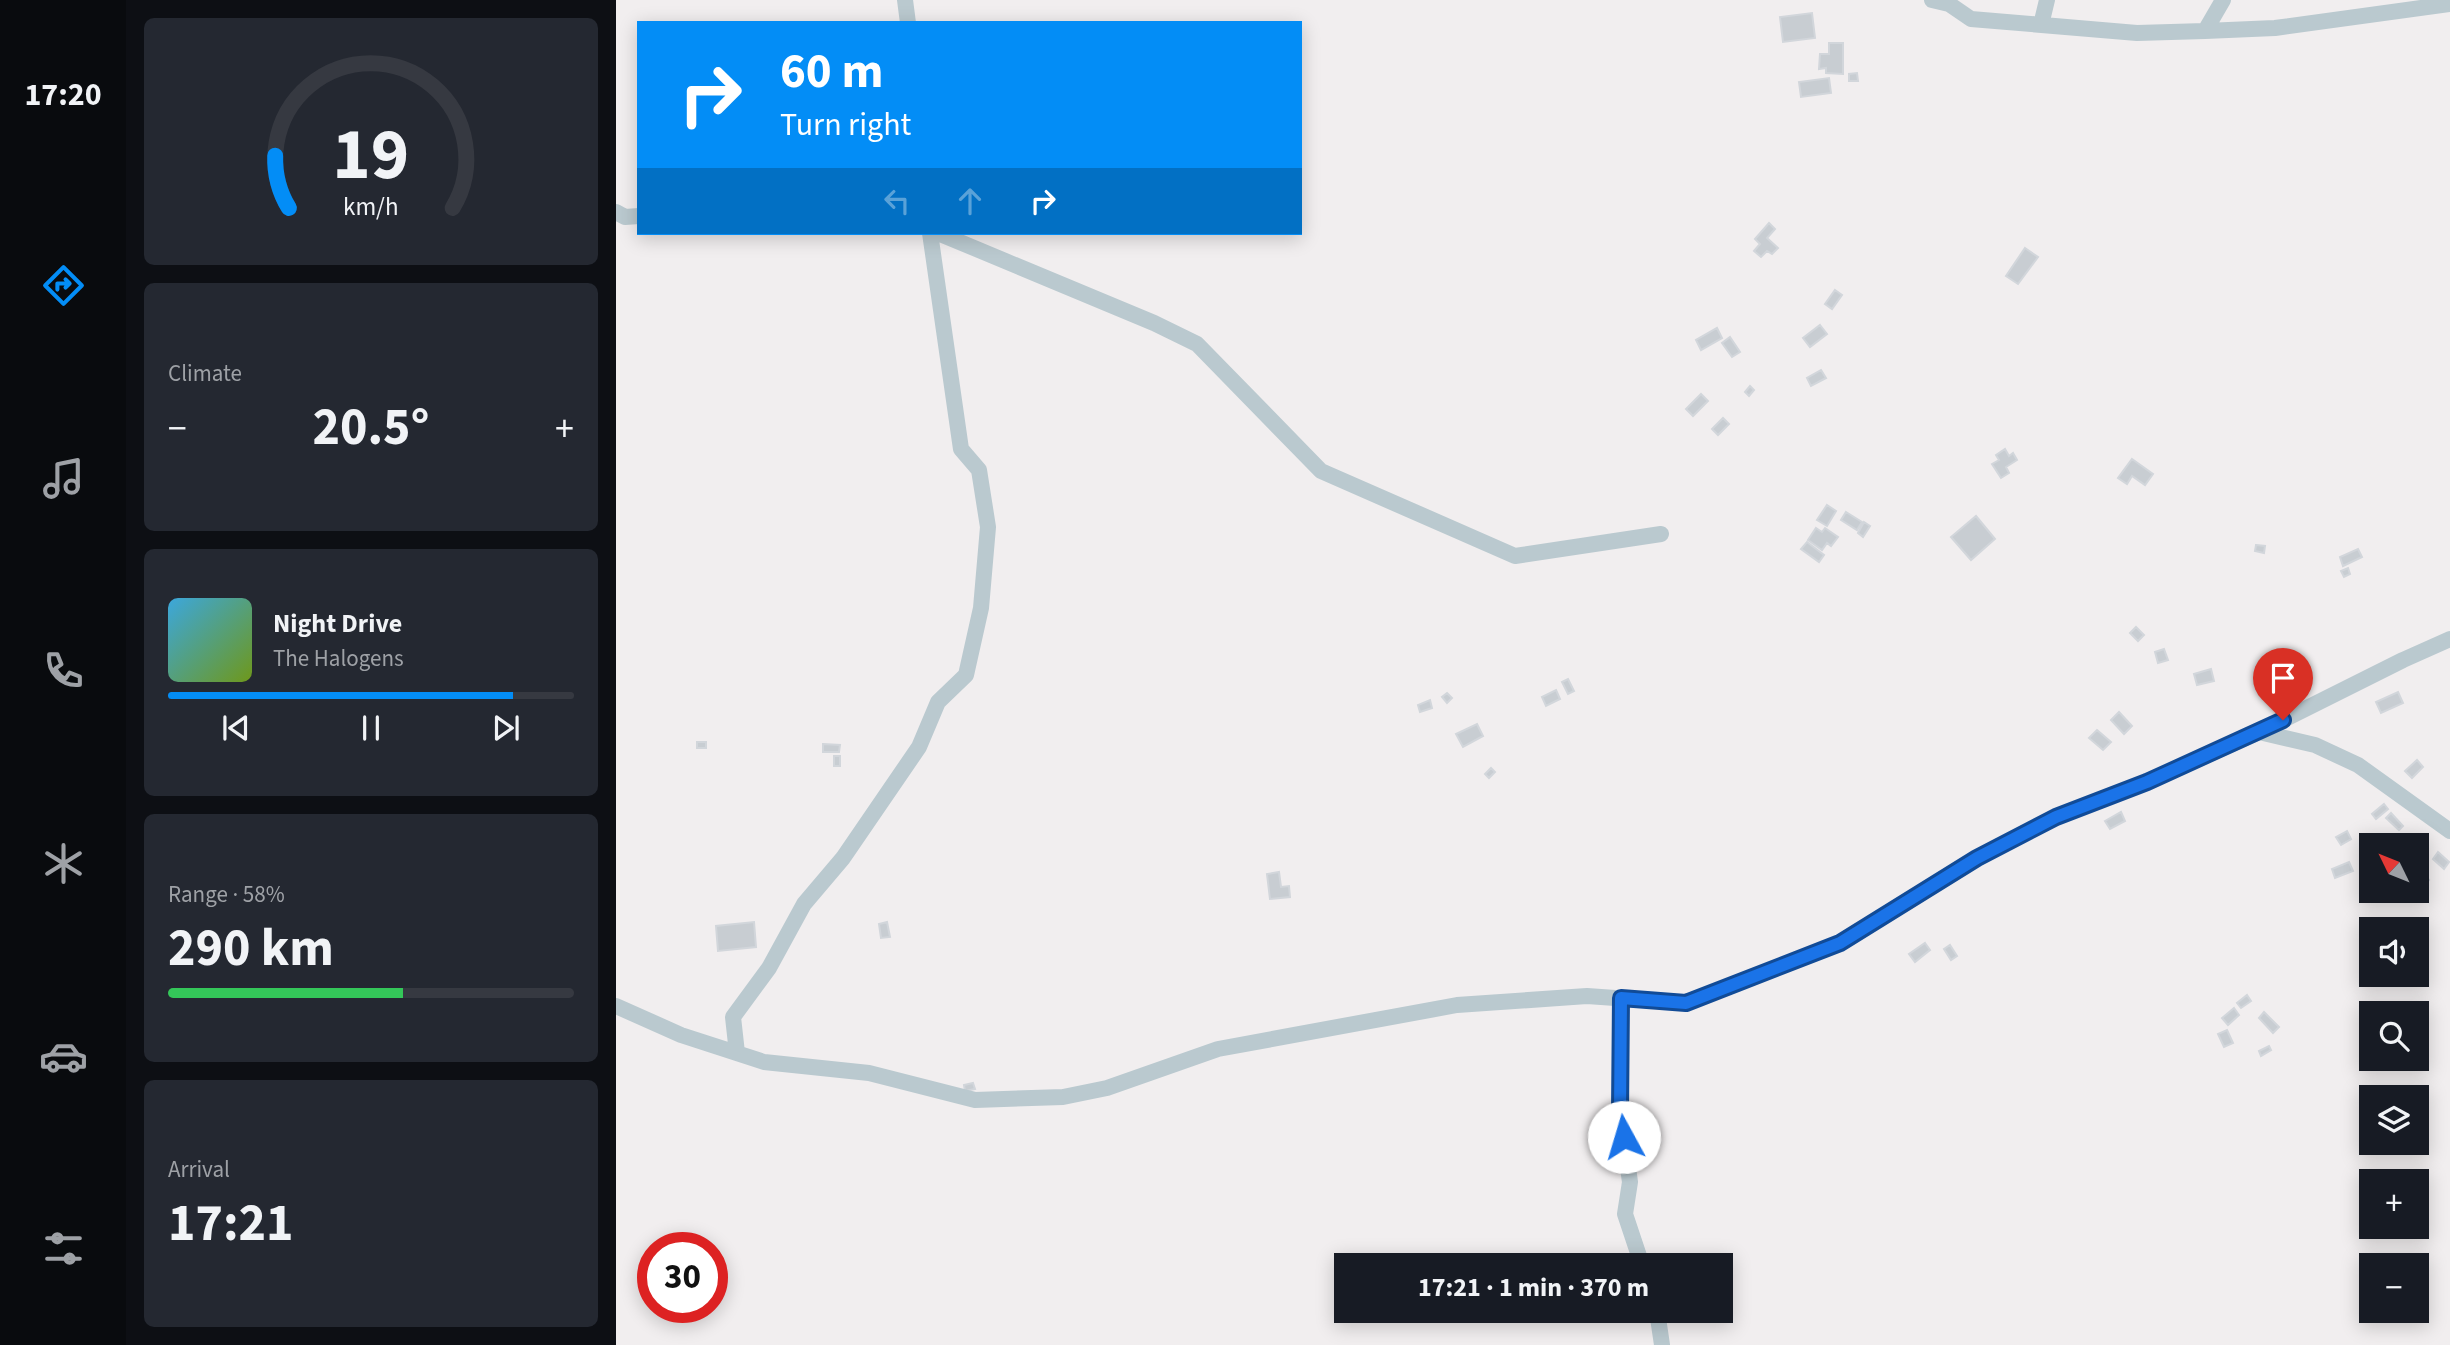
<!DOCTYPE html>
<meta charset="utf-8">
<style>
body{margin:0;font-family:"Source Sans 3",sans-serif;background:#242831;color:#f1f3f6;height:100vh;display:flex;flex-direction:column;font-size:26px;white-space:nowrap}
*{box-sizing:border-box;margin:0}
p{font-size:23px;color:#9ea1a6}
.icon{flex:none;width:38px;height:38px;fill:none;stroke:currentColor;stroke-width:2;stroke-linecap:round;stroke-linejoin:round}
.map{position:relative;flex:1;overflow:hidden}
.details{display:flex;flex-direction:column;gap:18px;padding:18px;background:#0d0f14;width:490px}
.details>*{flex:none}
.banner{position:absolute;left:21px;top:21px;width:665px;height:214px;border-radius:0px;box-shadow:0 4px 18px #0003;background:#038df6;color:#fff;overflow:hidden}
.needle{width:46px;rotate:313deg}
.tools{position:absolute;left:1743px;top:833px;display:grid;gap:14px}
.tools a{display:grid;place-items:center;width:70px;height:70px;border-radius:0px;background:#171b24;box-shadow:0 4px 18px #0003;font-size:35px}
.speed{position:absolute;left:21px;top:1232px;display:flex;gap:14px;font-size:35px;font-weight:700;text-align:center}
.speed>*{display:grid;place-content:center;width:91px;height:91px;border-radius:50%;background:#171b24;box-shadow:0 4px 18px #0003;line-height:1}
.speed .limit{border:10px solid #d22;background:#fff;color:#111}
.pin{position:absolute;display:grid;place-items:center;width:60px;height:60px;color:#fff;margin:-72px -30px;border-radius:50% 50% 50% 0;rotate:-45deg;box-shadow:0 0 7px #0007}
.pin .icon{rotate:45deg}
.me{position:absolute;width:77px;margin:-38px;rotate:354deg;stroke-linejoin:round;filter:drop-shadow(0 0 5px #0008)}
.turn{display:flex;align-items:center;gap:24px;height:147px;padding:0 28px;font-size:32px}
.turn .icon{width:91px;height:91px;stroke-width:2.5}
.turn b{display:block;font-size:49px;line-height:60px}
.lanes{display:flex;align-items:center;height:66px;padding:0 28px;background:#0003;justify-content:center;gap:35px;direction:ltr}
.lanes .off{opacity:.35}
.big{font-size:52px;font-weight:700;line-height:1.1}
.details .tile{flex:1;display:flex;flex-direction:column;justify-content:center;gap:10px;min-width:0;padding:0 24px;border-radius:10px;background:#242831}
.details .dial{align-items:center;gap:0}
.dial svg{height:182px;overflow:visible;fill:none;stroke:#363941;stroke-width:7;stroke-linecap:round;text-anchor:middle}
.dial text{fill:#f1f3f6;stroke:none}
.song{display:flex;align-items:center;gap:21px}
.cover{width:84px;height:84px;border-radius:10px;background:linear-gradient(135deg,hsl(200 70% 55%),hsl(80 70% 35%))}
.played{height:7px;border-radius:4px;background:linear-gradient(90deg,#038df6 85%,#363941 85%)}
.keys{display:flex;justify-content:space-around;direction:ltr}
.heat{display:flex;justify-content:space-between;align-items:center;font-size:38px;direction:ltr}
.charge{height:10px;border-radius:5px;background:linear-gradient(90deg,#34c759 58%,#363941 0)}
.trip{position:absolute;left:718px;top:1253px;width:399px;height:70px;border-radius:0px;background:#171b24;box-shadow:0 4px 18px #0003;font-weight:700;line-height:70px;text-align:center}
main{display:flex;flex:1;min-height:0}
.dock{display:flex;flex-direction:column;width:126px;justify-content:space-around;align-items:center;background:#090b0e;color:#9ea1a6}
.dock .icon{width:49px;height:49px}
.dock .active{color:#038df6}
.dock b{font-size:32px;color:#f1f3f6}
.map>svg:first-child{display:block}
.building{fill:#c8cdd2;stroke:#d2d6db;stroke-width:2}
.lines{fill:none;stroke-linecap:round;stroke-linejoin:round}
.street{stroke:#bac9cf;stroke-width:16}
.route-casing{stroke:#114b97;stroke-width:18}
.route{stroke:#1a73e8;stroke-width:12}
</style>
<main>
<nav class="dock">
<b>17:20</b>
<svg class="icon active" aria-label="directions" viewBox="0 0 24 24"><path d="M12 3l9 9-9 9-9-9zM9 14v-3h6M13 9l2 2-2 2"/></svg>
<svg class="icon" aria-label="music" viewBox="0 0 24 24"><path d="M9 18V5l10-2v13"/><circle cx="6" cy="18" r="3"/><circle cx="16" cy="16" r="3"/></svg>
<svg class="icon" aria-label="phone" viewBox="0 0 24 24"><path d="M5 4h4l2 5-3 2q2 4 5 5l2-3 5 2v4C11 20 4 13 5 4z"/></svg>
<svg class="icon" aria-label="climate" viewBox="0 0 24 24"><path d="M12 3v18M4 7l16 10M4 17L20 7"/></svg>
<svg class="icon" aria-label="car" viewBox="0 0 24 24"><path d="M5 17H2v-5l4-1 3-4h7l3 4 3 1v5h-3M9 17h6M6 11h13"/><circle cx="7" cy="17" r="2"/><circle cx="17" cy="17" r="2"/></svg>
<svg class="icon" aria-label="filters" viewBox="0 0 24 24"><path d="M4 7h16M4 17h16"/><circle cx="9" cy="7" r="2"/><circle cx="15" cy="17" r="2"/></svg>
</nav>
<section class="details">
<div class="tile dial"><svg viewBox="0 0 100 80">
<path d="M14 69A42 42 0 1 1 86 69"/>
<path d="M14 69A42 42 0 0 1 8 46" stroke="#038df6"/>
<text x="50" y="56" font-size="32" font-weight="700">19</text>
<text x="50" y="72" font-size="11">km/h</text>
</svg></div>
<div class="tile"><p>Climate</p>
<div class="heat"><a>−</a><b class="big">20.5°</b><a>+</a></div>
</div>
<div class="tile">
<div class="song"><i class="cover"></i><div><b>Night Drive</b><p>The Halogens</p></div></div>
<div class="played"></div>
<div class="keys"><svg class="icon" aria-label="previous" viewBox="0 0 24 24"><path d="M18 5L8 12l10 7zM5 5v14"/></svg><svg class="icon" aria-label="pause" viewBox="0 0 24 24"><path d="M8 5v14M16 5v14"/></svg><svg class="icon" aria-label="next" viewBox="0 0 24 24"><path d="M6 5l10 7-10 7zM19 5v14"/></svg></div>
</div>
<div class="tile"><p>Range · 58%</p><b class="big">290 km</b><div class="charge"></div></div>
<div class="tile"><p>Arrival</p><b class="big">17:21</b></div>
</section>
<div class="map">
<svg width="1834" height="1345" viewBox="0 0 1834 1345">
<rect width="100%" height="100%" fill="#f1eeef"/>
<!-- building -->
<path class="building" d="M 1196,13 L 1199,38 L 1167,42 L 1164,17 Z
M 1213,43 L 1227,43 L 1227,74 L 1210,73 L 1210,68 L 1203,69 L 1204,54 L 1213,54 Z
M 1241,73 L 1242,81 L 1233,81 L 1233,74 Z
M 1213,78 L 1215,93 L 1185,97 L 1183,82 Z
M 1153,223 L 1159,229 L 1151,238 L 1162,248 L 1156,254 L 1151,251 L 1145,257 L 1138,251 L 1144,244 L 1139,239 Z
M 1409,248 L 1422,257 L 1402,284 L 1390,276 Z
M 1219,290 L 1226,295 L 1216,309 L 1209,304 Z
M 1204,325 L 1211,334 L 1194,347 L 1187,338 Z
M 1101,328 L 1106,338 L 1085,350 L 1080,340 Z
M 1114,337 L 1124,352 L 1116,357 L 1106,343 Z
M 1205,370 L 1210,378 L 1195,386 L 1191,378 Z
M 1134,386 L 1138,390 L 1133,396 L 1129,392 Z
M 1085,394 L 1092,401 L 1077,416 L 1070,409 Z
M 1107,418 L 1113,424 L 1102,435 L 1096,429 Z
M 1389,449 L 1393,456 L 1397,453 L 1401,460 L 1390,467 L 1393,473 L 1385,478 L 1376,464 L 1383,460 L 1380,455 Z
M 1516,459 L 1537,474 L 1529,485 L 1516,476 L 1511,484 L 1502,478 Z
M 1211,505 L 1220,511 L 1211,526 L 1201,520 Z
M 1230,512 L 1246,522 L 1241,530 L 1225,520 Z
M 1360,516 L 1379,539 L 1355,560 L 1335,537 Z
M 1248,522 L 1254,526 L 1247,537 L 1242,533 Z
M 1200,528 L 1206,532 L 1209,528 L 1222,537 L 1215,546 L 1211,543 L 1206,550 L 1192,540 Z
M 1191,542 L 1208,555 L 1203,562 L 1185,549 Z
M 1640,545 L 1649,546 L 1648,553 L 1639,551 Z
M 1742,549 L 1746,557 L 1727,566 L 1724,557 Z
M 1732,568 L 1734,574 L 1728,577 L 1725,571 Z
M 1520,627 L 1528,635 L 1522,641 L 1514,633 Z
M 1548,649 L 1552,660 L 1542,663 L 1539,652 Z
M 1595,669 L 1598,681 L 1581,685 L 1578,674 Z
M 952,679 L 958,691 L 952,694 L 946,682 Z
M 940,690 L 944,699 L 930,706 L 926,697 Z
M 1782,692 L 1787,703 L 1765,713 L 1760,702 Z
M 831,693 L 836,698 L 831,703 L 826,697 Z
M 814,700 L 816,708 L 804,712 L 802,705 Z
M 1503,712 L 1516,726 L 1508,734 L 1495,720 Z
M 861,724 L 867,736 L 847,747 L 840,734 Z
M 1481,730 L 1495,742 L 1487,750 L 1473,738 Z
M 81,742 L 90,742 L 90,748 L 81,748 Z
M 207,744 L 224,745 L 223,752 L 207,752 Z
M 218,756 L 224,756 L 224,766 L 218,766 Z
M 1801,760 L 1807,767 L 1796,778 L 1789,771 Z
M 875,768 L 879,772 L 873,778 L 869,774 Z
M 1768,804 L 1772,809 L 1760,819 L 1756,814 Z
M 1505,812 L 1509,821 L 1494,829 L 1489,821 Z
M 1775,813 L 1787,826 L 1783,830 L 1770,818 Z
M 1731,831 L 1735,839 L 1725,845 L 1720,837 Z
M 1822,852 L 1833,862 L 1828,869 L 1817,859 Z
M 1733,862 L 1737,871 L 1719,878 L 1716,869 Z
M 663,872 L 665,887 L 673,886 L 674,897 L 654,899 L 651,874 Z
M 1808,874 L 1813,880 L 1808,886 L 1802,880 Z
M 138,922 L 140,947 L 102,951 L 100,926 Z
M 271,922 L 274,937 L 265,938 L 263,924 Z
M 1309,943 L 1314,950 L 1299,962 L 1293,954 Z
M 1334,945 L 1341,956 L 1335,960 L 1328,949 Z
M 1631,995 L 1635,1001 L 1625,1008 L 1621,1003 Z
M 1618,1008 L 1623,1015 L 1612,1025 L 1606,1018 Z
M 1648,1012 L 1663,1027 L 1657,1033 L 1643,1018 Z
M 1611,1030 L 1617,1043 L 1608,1047 L 1602,1034 Z
M 1653,1046 L 1655,1050 L 1645,1056 L 1643,1051 Z
M 357,1083 L 359,1089 L 349,1091 L 348,1085 Z"/>
<g class="lines">
<!-- street -->
<path class="street" d="M 289,0 L 292,23
M 1316,0 L 1333,4 L 1355,19 L 1521,33 L 1589,31 L 1659,28 L 1834,4
M 1425,25 L 1431,0
M 1589,31 L 1607,0
M 0,212 L 9,217 L 23,216
M 322,233 L 538,323 L 581,344 L 705,471 L 899,556 L 1045,534
M 1643,732 L 1699,745 L 1742,765 L 1834,831
M 1005,998 L 1004,1112 L 1014,1182 L 1009,1214 L 1026,1265
M 0,1006 L 65,1035 L 148,1062 L 253,1073 L 359,1100 L 447,1097 L 491,1088 L 602,1049 L 841,1005 L 971,996 L 1070,1003 L 1225,943 L 1361,858 L 1440,817 L 1531,782 L 1643,732 L 1787,660 L 1834,639
M 121,1053 L 117,1017 L 153,968 L 188,904 L 227,858 L 303,747 L 322,702 L 350,675 L 365,608 L 372,527 L 363,470 L 345,449 L 314,233
M 1041,1311 L 1046,1345"/>
</g>
<g class="lines">
<defs>
<path id="route" d="M 1008,1137 L 1004,1112 L 1005,998 L 1070,1003 L 1224,943 L 1361,858 L 1440,817 L 1531,782 L 1667,720"/>
</defs>
<!-- route casing -->
<use href="#route" class="route-casing"/>
<!-- route -->
<use href="#route" class="route"/>
</g>
</svg>
<div class="tools">
<a><svg class="needle" viewBox="-14 -14 28 28"><path d="M0-13l5 13h-10z" fill="#e53935"/><path d="M0 13l5-13h-10z" fill="#9ea1a6"/></svg></a>
<a><svg class="icon" aria-label="sound" viewBox="0 0 24 24"><path d="M4 9h4l5-4v14l-5-4H4zM17 9q2 3 0 6"/></svg></a>
<a><svg class="icon" aria-label="search" viewBox="0 0 24 24"><circle cx="10" cy="10" r="6"/><path d="M15 15l6 6"/></svg></a>
<a><svg class="icon" aria-label="layers" viewBox="0 0 24 24"><path d="M12 4l9 5-9 5-9-5zM3 14l9 5 9-5"/></svg></a>
<a>+</a>
<a>−</a>
</div>
<div class="speed"><div class="limit">30</div></div>
<div class="pin" style="left:1667px;top:720px;background:#d93025"><svg class="icon" aria-label="arrive" viewBox="0 0 24 24"><path d="M6 21V4h12l-3 4 3 4H6"/></svg></div>
<svg class="me" style="left:1008px;top:1137px" viewBox="-20 -20 40 40"><circle r="19" fill="#fff"/><path d="M0-13L10 11 0 6-10 11z" fill="#1a73e8"/></svg>
<div class="trip">17:21 · 1 min · 370 m</div>
<div class="banner">
<div class="turn"><svg class="icon" aria-label="right" viewBox="0 0 24 24"><path d="M7 20v-9h11M14 6l5 5-5 5"/></svg><div><b>60 m</b>Turn right</div></div>
<div class="lanes"><svg class="icon off" aria-label="left" viewBox="0 0 24 24"><path d="M17 20v-9H6M10 6l-5 5 5 5"/></svg><svg class="icon off" aria-label="ahead" viewBox="0 0 24 24"><path d="M12 20V5M6 11l6-6 6 6"/></svg><svg class="icon" aria-label="right" viewBox="0 0 24 24"><path d="M7 20v-9h11M14 6l5 5-5 5"/></svg></div>
</div>
</div>
</main>
